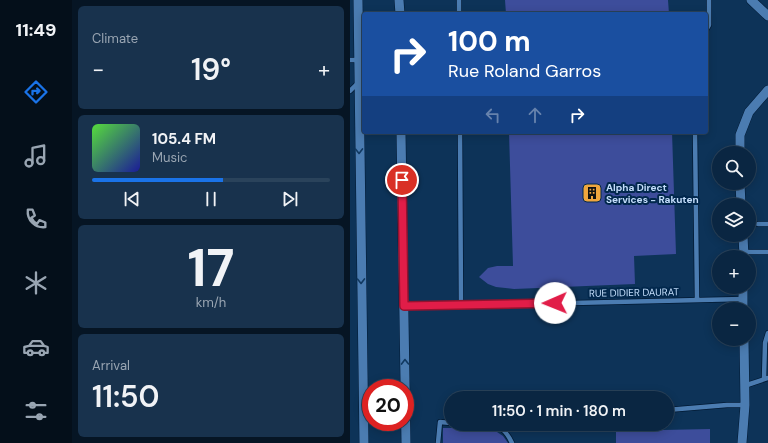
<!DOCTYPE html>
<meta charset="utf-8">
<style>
body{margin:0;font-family:"DM Sans",sans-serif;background:#18324d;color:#f1f3f6;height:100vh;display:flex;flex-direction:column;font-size:15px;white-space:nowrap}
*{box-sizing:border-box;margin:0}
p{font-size:13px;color:#99a5b2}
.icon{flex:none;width:22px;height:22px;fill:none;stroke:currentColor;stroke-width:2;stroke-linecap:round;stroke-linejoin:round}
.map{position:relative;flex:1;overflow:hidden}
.side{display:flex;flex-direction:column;gap:6px;padding:6px;background:#061524;width:278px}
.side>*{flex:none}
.guide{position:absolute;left:12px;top:12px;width:346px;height:122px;border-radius:4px;box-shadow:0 2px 10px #0003,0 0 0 1px #2a435b;background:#1a4fa0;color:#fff;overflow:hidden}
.controls{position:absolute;left:362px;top:146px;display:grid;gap:8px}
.controls a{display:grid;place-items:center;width:44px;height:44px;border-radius:50%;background:#0a2642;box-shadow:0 2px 10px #0003,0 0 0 1px #2a435b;font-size:20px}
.speed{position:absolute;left:12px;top:379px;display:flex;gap:8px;font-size:20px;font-weight:700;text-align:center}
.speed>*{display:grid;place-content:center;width:52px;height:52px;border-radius:50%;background:#0a2642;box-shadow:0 2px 10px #0003,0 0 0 1px #2a435b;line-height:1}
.speed .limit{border:6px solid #d22;background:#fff;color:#111}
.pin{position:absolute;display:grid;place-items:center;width:34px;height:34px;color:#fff;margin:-17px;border:2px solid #fff;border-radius:50%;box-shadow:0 1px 4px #0007}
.me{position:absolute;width:44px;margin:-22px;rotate:269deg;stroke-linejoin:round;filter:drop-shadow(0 0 3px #0008)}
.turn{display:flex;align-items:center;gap:14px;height:84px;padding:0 20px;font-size:18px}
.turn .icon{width:52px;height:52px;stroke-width:2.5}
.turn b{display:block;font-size:28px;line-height:34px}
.lanes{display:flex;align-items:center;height:38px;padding:0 20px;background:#0003;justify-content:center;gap:20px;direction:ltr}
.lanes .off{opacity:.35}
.big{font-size:30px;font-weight:600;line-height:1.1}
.side .tile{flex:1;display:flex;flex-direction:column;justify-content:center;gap:6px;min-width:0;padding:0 14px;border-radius:6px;background:#18324d}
.side .dial{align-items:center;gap:0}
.dial b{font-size:52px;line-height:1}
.song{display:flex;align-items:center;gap:12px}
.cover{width:48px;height:48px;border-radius:6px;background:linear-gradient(135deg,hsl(110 70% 55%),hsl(240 70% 35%))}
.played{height:4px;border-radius:2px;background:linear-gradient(90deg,#1a73e8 55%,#2a435b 55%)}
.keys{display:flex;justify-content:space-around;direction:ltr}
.heat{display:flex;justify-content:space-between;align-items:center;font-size:22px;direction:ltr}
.trip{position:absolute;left:94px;top:391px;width:230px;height:40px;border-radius:20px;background:#0a2642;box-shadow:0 2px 10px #0003,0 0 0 1px #2a435b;font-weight:600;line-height:40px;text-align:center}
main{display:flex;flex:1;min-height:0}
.tabs{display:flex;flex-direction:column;width:72px;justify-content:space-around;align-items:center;background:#040f1a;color:#99a5b2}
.tabs .icon{width:28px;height:28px}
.tabs .active{color:#1a73e8}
.tabs b{font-size:18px;color:#f1f3f6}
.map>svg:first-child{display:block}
.building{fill:#3d4d9b}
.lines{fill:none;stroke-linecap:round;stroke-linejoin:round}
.lane-casing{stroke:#021a34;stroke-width:6}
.street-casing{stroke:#021a34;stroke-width:10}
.lane{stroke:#4b7cb1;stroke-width:4.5}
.street{stroke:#4b7cb1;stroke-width:9}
.oneway{stroke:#113961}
.route-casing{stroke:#92132f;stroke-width:10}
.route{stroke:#e11d48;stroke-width:7}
.labels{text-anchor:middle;stroke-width:4;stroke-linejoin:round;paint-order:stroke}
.poi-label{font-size:10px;font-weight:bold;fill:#c4defb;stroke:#02284d;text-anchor:start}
.street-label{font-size:10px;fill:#c4defb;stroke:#02284d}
</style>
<main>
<nav class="tabs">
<b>11:49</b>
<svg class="icon active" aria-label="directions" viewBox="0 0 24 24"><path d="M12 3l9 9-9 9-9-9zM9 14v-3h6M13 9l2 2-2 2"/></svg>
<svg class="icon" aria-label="music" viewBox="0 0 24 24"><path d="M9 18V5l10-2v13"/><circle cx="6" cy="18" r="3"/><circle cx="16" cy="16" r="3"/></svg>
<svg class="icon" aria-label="phone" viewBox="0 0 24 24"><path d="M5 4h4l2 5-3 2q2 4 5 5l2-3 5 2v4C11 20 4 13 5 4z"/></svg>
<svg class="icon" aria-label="climate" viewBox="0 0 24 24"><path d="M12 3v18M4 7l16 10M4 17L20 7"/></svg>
<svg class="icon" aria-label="car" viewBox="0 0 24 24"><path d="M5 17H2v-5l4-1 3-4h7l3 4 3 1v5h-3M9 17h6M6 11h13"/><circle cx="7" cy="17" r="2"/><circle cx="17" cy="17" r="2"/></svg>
<svg class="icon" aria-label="filters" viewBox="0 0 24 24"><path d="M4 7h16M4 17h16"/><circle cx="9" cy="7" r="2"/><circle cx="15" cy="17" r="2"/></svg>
</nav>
<section class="side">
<div class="tile"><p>Climate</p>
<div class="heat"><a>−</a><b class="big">19°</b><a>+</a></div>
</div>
<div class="tile">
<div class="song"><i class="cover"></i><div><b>105.4 FM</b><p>Music</p></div></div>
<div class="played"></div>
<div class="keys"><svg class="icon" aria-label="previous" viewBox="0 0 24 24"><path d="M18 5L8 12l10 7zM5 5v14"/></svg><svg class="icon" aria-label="pause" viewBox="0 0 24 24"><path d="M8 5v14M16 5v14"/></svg><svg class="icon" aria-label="next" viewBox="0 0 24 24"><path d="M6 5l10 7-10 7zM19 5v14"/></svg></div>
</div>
<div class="tile dial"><b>17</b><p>km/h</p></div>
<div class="tile"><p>Arrival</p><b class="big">11:50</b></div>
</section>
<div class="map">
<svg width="418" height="443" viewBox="0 0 418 443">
<rect width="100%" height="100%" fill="#0d3358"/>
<!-- building -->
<path class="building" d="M 155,0 L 318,0 L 319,14 L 156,14 Z
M 159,132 L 322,132 L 326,254 L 284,256 L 285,284 L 164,289 L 146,287 L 138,284 L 129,277 L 138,268 L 147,266 L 163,266 Z
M 93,428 L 120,428 L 120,432 L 147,432 L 153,436 L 158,443 L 93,443 Z
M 360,429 L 360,443 L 266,443 L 266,431 Z"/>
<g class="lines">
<defs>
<path id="lane" d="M 109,0 L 109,14
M 356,30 L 359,25 L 359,0
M 0,60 L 8,60
M 0,91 L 8,83
M 110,132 L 111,305
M 345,132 L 347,300
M 408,224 L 418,224
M 394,252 L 418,252
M 54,307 L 393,299
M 414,379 L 415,343 L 418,333
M 394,386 L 418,378
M 317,410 L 377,405 L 395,405
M 135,424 C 150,425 156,430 162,443
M 88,443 L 90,422 L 101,423"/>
<path id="street" d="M 8,0 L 14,443
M 49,0 L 50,14
M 401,0 L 418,16
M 51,132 L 56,443
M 390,153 L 390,135 L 399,112 L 418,90
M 390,183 L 391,205
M 393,235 L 394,257
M 393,287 L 393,309
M 392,443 L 395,405 L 394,339"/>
</defs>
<!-- lane casing -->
<use href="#lane" class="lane-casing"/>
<!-- street casing -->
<use href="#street" class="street-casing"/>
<!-- lane -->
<use href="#lane" class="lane"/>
<!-- street -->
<use href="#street" class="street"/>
</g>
<!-- one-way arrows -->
<defs><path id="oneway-chevron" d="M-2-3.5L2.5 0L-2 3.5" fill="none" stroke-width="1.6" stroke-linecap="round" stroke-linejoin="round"/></defs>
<g class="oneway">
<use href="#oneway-chevron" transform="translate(9 151) rotate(89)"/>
<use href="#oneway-chevron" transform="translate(11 281) rotate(89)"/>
<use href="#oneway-chevron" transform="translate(55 362) rotate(-91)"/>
</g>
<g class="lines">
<defs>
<path id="route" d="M 52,180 L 54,306 L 205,303"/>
</defs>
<!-- route casing -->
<use href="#route" class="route-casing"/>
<!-- route -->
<use href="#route" class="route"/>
</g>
<!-- icons -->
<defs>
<symbol id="building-square" viewBox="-11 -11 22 22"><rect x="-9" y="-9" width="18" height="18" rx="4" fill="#f0a63e" stroke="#02284d"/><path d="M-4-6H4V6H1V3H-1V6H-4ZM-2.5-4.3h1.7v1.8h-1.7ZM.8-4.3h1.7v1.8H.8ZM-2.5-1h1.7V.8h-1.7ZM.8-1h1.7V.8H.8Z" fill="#111"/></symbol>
</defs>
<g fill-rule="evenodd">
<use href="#building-square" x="231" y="182" width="22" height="22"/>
</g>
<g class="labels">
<!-- poi labels -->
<g class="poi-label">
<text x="256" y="191">Alpha Direct<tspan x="256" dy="12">Services - Rakuten</tspan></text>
</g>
<!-- street labels -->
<g class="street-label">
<text transform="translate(284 292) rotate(-1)" y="4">RUE DIDIER DAURAT</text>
</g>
</g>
</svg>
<div class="controls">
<a><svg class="icon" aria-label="search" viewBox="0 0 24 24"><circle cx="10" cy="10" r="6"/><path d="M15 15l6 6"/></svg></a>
<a><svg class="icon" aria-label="layers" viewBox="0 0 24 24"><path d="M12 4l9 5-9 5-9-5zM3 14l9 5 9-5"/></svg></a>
<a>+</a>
<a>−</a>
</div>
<div class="speed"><div class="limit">20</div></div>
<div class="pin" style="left:52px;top:180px;background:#d93025"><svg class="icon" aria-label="arrive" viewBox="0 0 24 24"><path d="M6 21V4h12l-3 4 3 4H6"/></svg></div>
<svg class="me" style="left:205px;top:303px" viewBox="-20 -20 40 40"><circle r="19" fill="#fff"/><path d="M0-13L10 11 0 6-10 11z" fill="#e11d48"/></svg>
<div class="trip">11:50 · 1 min · 180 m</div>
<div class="guide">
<div class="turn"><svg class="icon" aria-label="right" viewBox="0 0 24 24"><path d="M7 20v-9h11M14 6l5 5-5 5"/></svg><div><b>100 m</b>Rue Roland Garros</div></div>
<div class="lanes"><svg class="icon off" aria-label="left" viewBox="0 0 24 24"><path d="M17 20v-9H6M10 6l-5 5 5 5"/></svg><svg class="icon off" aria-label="ahead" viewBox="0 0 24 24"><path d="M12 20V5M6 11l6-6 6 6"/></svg><svg class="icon" aria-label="right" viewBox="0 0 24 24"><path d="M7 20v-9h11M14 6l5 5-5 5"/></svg></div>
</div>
</div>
</main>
